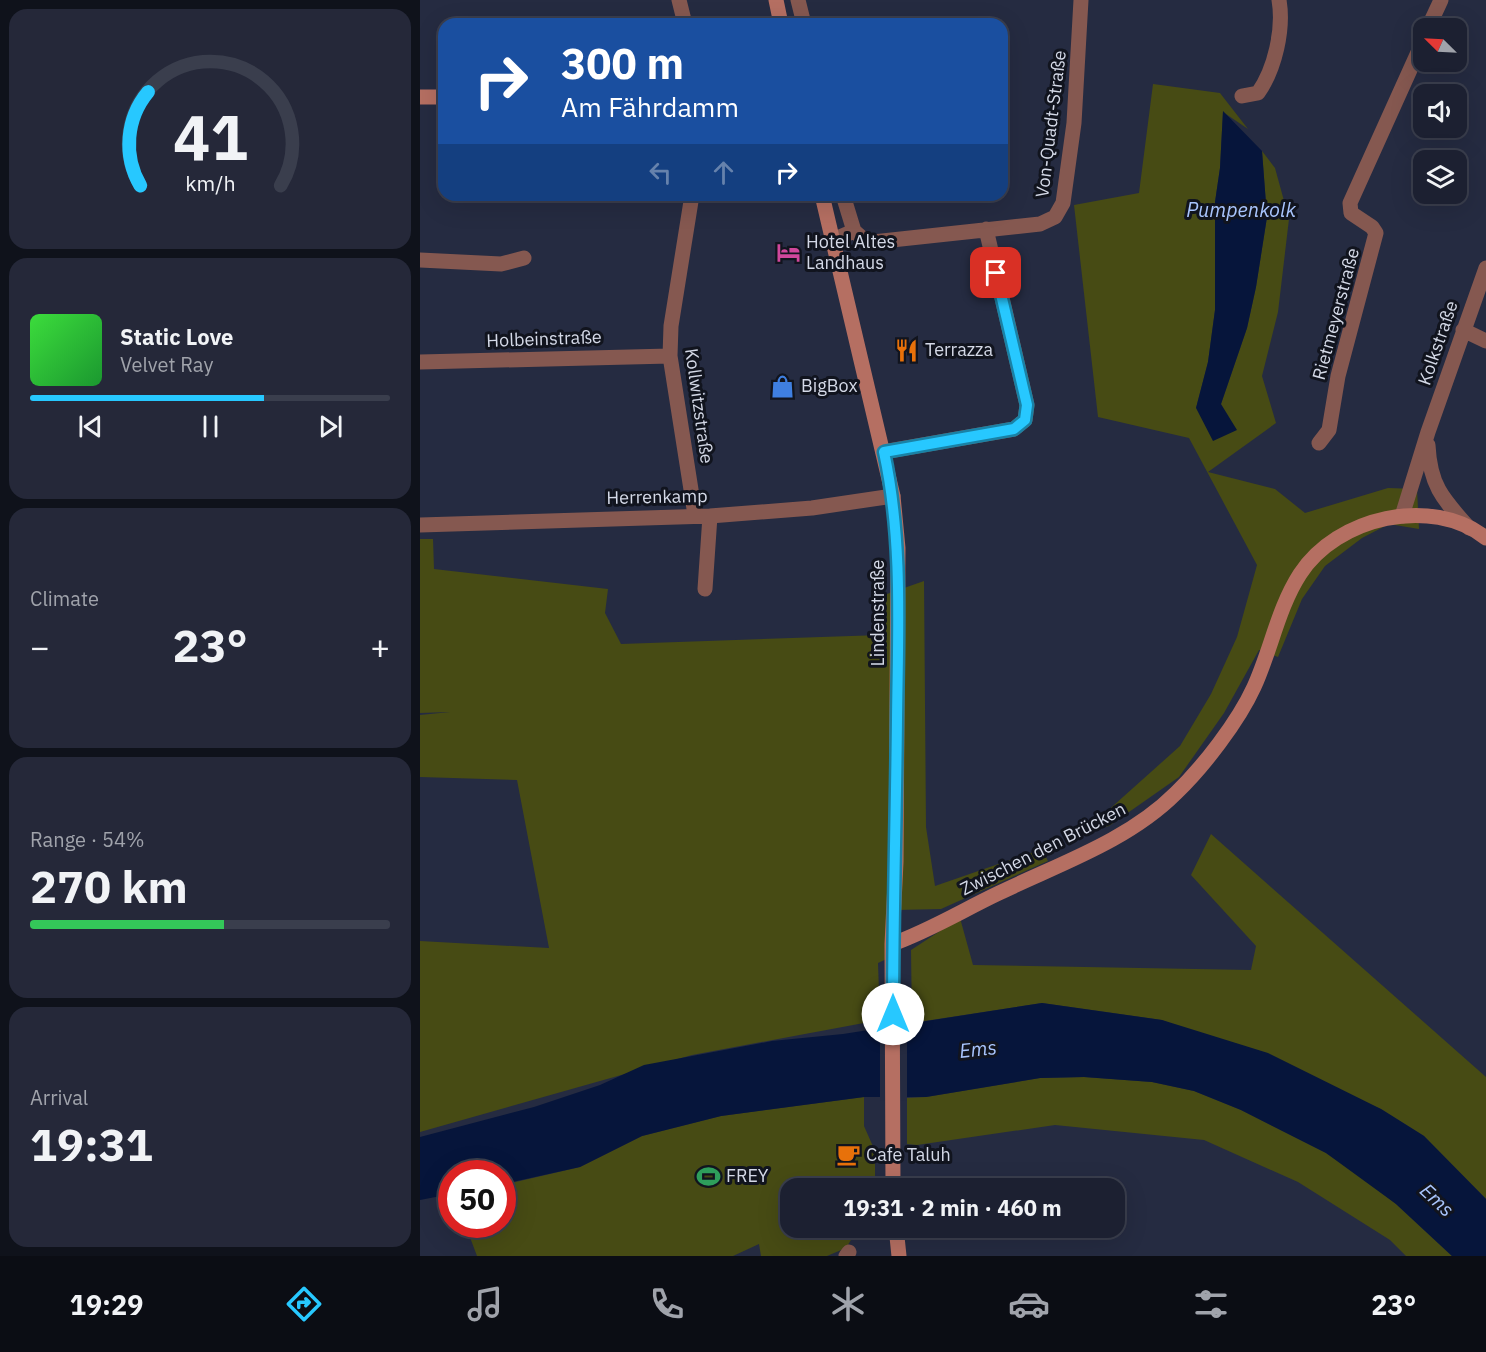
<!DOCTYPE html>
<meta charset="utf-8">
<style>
body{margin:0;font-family:"IBM Plex Sans",sans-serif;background:#252839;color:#f1f3f6;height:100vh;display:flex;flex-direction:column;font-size:22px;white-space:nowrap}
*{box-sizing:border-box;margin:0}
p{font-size:20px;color:#a0a3ab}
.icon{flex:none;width:33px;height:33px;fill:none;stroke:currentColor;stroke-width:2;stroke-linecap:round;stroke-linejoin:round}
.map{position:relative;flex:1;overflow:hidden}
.sheet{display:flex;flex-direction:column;gap:9px;padding:9px;background:#0f121b;width:420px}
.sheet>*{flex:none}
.hud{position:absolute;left:18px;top:18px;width:570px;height:183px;border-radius:18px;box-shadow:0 6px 24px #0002,0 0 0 2px #3a3e4d;background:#1a4fa0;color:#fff;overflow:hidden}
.needle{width:39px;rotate:294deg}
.fabs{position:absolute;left:993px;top:18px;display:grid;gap:12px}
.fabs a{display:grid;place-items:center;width:54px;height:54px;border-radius:12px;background:#1c2031;box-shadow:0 6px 24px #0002,0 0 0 2px #3a3e4d;font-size:30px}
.speed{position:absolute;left:18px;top:1160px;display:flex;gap:12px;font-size:30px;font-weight:700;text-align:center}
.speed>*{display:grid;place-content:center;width:78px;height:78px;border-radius:50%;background:#1c2031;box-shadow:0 6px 24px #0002,0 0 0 2px #3a3e4d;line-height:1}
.speed .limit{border:9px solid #d22;background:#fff;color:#111}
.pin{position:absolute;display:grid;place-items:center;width:51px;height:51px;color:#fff;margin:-26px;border-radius:12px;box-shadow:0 3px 9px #0006}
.me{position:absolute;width:66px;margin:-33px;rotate:0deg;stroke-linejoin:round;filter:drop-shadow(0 0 4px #0008)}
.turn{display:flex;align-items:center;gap:21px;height:126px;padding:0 24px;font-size:27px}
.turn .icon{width:78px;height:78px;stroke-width:2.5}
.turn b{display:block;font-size:42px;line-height:51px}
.lanes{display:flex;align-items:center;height:57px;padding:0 24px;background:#0003;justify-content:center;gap:30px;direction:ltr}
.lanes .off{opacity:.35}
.big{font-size:45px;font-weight:700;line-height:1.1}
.sheet .card{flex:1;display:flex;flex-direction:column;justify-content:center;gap:9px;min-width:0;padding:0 21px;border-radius:18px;background:#252839}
.sheet .dial{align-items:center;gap:0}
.dial svg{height:156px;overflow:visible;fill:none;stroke:#3a3e4d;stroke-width:7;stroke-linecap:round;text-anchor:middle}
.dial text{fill:#f1f3f6;stroke:none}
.song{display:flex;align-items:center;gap:18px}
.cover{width:72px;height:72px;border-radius:9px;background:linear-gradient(135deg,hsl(120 70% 55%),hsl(130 70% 35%))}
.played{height:6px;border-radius:3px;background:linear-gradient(90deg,#27c8ff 65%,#3a3e4d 65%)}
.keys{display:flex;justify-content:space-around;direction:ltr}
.heat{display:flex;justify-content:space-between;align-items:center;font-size:33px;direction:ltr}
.charge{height:9px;border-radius:4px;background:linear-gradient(90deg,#34c759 54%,#3a3e4d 0)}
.trip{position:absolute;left:360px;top:1178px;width:345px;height:60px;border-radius:18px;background:#1c2031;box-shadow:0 6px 24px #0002,0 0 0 2px #3a3e4d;font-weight:700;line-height:60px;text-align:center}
.tab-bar{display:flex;height:96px;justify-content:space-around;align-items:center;background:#0b0d14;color:#a0a3ab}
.tab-bar .icon{width:42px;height:42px}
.tab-bar .current{color:#27c8ff}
.tab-bar b{font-size:27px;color:#f1f3f6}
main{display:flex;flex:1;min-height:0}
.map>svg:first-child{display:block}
.green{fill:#474b14}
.water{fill:#06153b}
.pier{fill:#252b41}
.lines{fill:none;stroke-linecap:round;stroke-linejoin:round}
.street{stroke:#855850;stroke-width:15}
.secondary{stroke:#b56f62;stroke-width:15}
.route-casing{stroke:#1982a6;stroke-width:15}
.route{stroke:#27c8ff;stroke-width:10}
.labels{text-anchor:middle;stroke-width:6;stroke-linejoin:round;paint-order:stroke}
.street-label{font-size:18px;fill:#d4d9e7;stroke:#11141e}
.poi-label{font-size:18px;fill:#d4d9e7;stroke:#11141e;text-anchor:start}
.water-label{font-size:20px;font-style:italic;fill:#a9c5fd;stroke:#11141e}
</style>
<main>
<section class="sheet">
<div class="card dial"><svg viewBox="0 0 100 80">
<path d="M14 69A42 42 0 1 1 86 69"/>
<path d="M14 69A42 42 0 0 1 18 21" stroke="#27c8ff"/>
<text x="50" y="56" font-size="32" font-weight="700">41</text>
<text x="50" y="72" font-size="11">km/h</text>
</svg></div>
<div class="card">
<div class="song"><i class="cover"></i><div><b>Static Love</b><p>Velvet Ray</p></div></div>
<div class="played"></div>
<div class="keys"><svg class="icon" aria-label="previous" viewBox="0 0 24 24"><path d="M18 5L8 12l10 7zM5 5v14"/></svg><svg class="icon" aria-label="pause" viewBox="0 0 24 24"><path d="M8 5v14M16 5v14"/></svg><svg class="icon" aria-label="next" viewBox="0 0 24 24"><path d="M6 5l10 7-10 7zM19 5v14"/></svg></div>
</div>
<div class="card"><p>Climate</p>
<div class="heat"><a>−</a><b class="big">23°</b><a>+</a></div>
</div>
<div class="card"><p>Range · 54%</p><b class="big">270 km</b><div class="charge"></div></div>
<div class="card"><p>Arrival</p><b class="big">19:31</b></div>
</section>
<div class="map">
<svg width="1066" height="1256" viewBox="0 0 1066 1256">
<rect width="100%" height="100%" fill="#252b41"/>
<!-- green -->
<path class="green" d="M 733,84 L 800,93 L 828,129 L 803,112 L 800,168 L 795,202 L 795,310 L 788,362 L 776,408 L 801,404 L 827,328 L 836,287 L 847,217 L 842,151 L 855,168 L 869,219 L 858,312 L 842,376 L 856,423 L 788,472 L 855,489 L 885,513 L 968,488 L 997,489 L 999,529 L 969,524 L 942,538 L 905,566 L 882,599 L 858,657 L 839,650 L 804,713 L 759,777 L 689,826 L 665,831 L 760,746 L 791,694 L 817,637 L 837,565 L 769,438 L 678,417 L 654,205 L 719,193 Z
M 0,539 L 13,539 L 14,569 L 188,589 L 185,613 L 201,644 L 461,635 L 467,594 L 504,581 L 506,827 L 515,886 L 622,849 L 628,861 L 521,909 L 476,910 L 475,955 L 458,963 L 460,1020 L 272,1055 L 0,1132 L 0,941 L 129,948 L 97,780 L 0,777 L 0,715 L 30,712 L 0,713 Z
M 791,834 L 1066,1077 L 1066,1199 L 1004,1136 L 961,1109 L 742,1020 L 622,1003 L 492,1023 L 491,950 L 540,918 L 553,965 L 831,970 L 836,946 L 771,875 Z
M 664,1077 L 732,1082 L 774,1091 L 821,1110 L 906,1153 L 942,1177 L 976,1204 L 1032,1256 L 986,1256 L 970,1240 L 878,1182 L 784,1140 L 635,1125 L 497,1145 L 487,1144 L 487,1098 L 506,1097 L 620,1078 Z
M 444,1097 L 444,1126 L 455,1151 L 455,1188 L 370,1188 L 370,1227 L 439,1227 L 426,1248 L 407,1256 L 341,1256 L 339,1244 L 313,1256 L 57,1256 L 45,1224 L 82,1224 L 83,1185 L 160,1167 L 222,1136 L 301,1116 Z"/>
<!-- water -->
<path class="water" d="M 803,111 L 842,151 L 847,217 L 836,287 L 827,328 L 801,404 L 817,430 L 793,441 L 776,408 L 788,362 L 795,310 L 795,202 L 800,168 Z
M 622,1003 L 742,1020 L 848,1053 L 961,1109 L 1004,1136 L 1066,1199 L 1066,1256 L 1032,1256 L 976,1204 L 906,1153 L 821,1110 L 774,1091 L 732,1082 L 664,1077 L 620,1078 L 506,1097 L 444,1097 L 301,1116 L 222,1136 L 160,1167 L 83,1184 L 82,1173 L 32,1173 L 31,1194 L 0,1200 L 0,1137 L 114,1107 L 180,1085 L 224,1065 L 352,1041 L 423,1034 Z"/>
<!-- pier -->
<path class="pier" d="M 487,1021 L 487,1101 L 460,1100 L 460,1025 Z"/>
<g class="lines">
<!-- street -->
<path class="street" d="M 259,0 L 265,24
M 378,0 L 384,24
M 1008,28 L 1021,0
M 822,96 L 838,93 C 855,69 864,29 859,0
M 272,195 L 251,326 L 250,356 L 275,515
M 434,231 L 442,238 L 453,242 L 620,224 L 635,217 L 643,203 L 654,123 L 661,0
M 413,240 L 434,231 L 423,195
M 0,260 L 81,264 L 104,258
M 1043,330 L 1066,341
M 0,362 L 250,356
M 899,443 L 909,430 L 918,376 L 956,233 L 952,227 L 931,213 L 930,203 L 1004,39
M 1008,445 C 1010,486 1023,499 1049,528
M 463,452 L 594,429 L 605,420 L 607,405 L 566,229
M 982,516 L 1008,432 L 1066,268
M 0,525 L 290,516 L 392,508 L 473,496
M 285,589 L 290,516
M 426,1256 L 429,1252"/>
<!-- secondary -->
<path class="secondary" d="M 356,0 L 361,24
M 0,97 L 24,97
M 402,195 L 473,496 L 478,548 L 476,862 L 472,944 L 473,1188
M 472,944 C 509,931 543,910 579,893 C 639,864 708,841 756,793 C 783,767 818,722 834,687 C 851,650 858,608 880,574 C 917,517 1011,495 1066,538
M 476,1227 L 479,1256"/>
</g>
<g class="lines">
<defs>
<path id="route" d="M 473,1014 C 473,916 476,817 477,719 C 478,629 483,540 464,452 L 594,429 L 605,420 L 607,405 L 576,273"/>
</defs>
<!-- route casing -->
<use href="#route" class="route-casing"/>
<!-- route -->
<use href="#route" class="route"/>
</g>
<!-- icons -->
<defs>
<symbol id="hotel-bare" viewBox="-9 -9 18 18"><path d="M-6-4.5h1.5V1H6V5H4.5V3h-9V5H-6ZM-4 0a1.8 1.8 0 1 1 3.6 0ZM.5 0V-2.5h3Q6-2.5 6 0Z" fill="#d1479c" stroke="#11141e" stroke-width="2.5" paint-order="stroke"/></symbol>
<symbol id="restaurant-bare" viewBox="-9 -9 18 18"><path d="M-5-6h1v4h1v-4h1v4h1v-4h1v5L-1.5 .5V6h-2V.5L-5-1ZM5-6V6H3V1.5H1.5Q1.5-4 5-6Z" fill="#e8710a" stroke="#11141e" stroke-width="2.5" paint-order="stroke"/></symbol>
<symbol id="shop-bare" viewBox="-9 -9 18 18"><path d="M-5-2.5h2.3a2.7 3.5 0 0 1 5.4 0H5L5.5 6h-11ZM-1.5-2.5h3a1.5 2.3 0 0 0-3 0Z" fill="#3f7fe0" stroke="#11141e" stroke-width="2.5" paint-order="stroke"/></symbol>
<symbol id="cafe-bare" viewBox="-9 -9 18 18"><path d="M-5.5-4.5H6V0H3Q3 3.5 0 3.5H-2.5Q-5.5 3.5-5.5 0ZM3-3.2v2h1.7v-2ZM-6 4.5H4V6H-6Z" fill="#e8710a" stroke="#11141e" stroke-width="2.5" paint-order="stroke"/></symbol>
<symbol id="stadium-bare" viewBox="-9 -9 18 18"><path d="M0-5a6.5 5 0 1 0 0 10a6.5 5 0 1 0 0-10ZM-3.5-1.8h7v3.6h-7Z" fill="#2e9e5b" stroke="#11141e" stroke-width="2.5" paint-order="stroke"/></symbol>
</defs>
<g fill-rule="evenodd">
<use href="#hotel-bare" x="352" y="236" width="33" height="33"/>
<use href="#restaurant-bare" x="470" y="334" width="33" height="33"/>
<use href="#shop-bare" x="346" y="370" width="33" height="33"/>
<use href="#cafe-bare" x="412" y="1138" width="33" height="33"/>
<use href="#stadium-bare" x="272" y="1160" width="33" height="33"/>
</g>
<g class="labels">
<!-- street labels -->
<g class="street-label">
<text transform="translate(631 124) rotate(-83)" y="6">Von-Quadt-Straße</text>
<text transform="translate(916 314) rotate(-75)" y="6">Rietmeyerstraße</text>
<text transform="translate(124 339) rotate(-2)" y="6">Holbeinstraße</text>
<text transform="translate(1018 343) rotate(-71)" y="6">Kolkstraße</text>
<text transform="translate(279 406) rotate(82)" y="6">Kollwitzstraße</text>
<text transform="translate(237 497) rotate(-1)" y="6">Herrenkamp</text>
<text transform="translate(458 613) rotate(-90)" y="6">Lindenstraße</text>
<text transform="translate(623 849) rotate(-27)" y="6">Zwischen den Brücken</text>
</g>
<!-- poi labels -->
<g class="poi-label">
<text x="386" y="248">Hotel Altes<tspan x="386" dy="21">Landhaus</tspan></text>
<text x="505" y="356">Terrazza</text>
<text x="381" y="392">BigBox</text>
<text x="446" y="1161">Cafe Taluh</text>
<text x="306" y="1182">FREY</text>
</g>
<!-- water labels -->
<g class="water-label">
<text x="821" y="217">Pumpenkolk</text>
<text transform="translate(558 1049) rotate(-6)" y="7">Ems</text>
<text transform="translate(1017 1200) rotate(43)" y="7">Ems</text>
</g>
</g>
</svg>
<div class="fabs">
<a><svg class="needle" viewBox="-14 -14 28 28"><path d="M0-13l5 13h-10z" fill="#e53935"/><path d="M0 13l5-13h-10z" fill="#a0a3ab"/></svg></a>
<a><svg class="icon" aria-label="sound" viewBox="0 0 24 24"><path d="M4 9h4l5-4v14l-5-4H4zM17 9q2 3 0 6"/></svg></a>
<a><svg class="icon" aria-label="layers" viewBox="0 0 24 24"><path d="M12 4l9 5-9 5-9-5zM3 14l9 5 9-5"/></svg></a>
</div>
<div class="speed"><div class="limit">50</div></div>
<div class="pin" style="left:576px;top:273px;background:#d93025"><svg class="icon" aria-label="arrive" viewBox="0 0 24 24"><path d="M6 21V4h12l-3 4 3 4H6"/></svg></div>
<svg class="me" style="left:473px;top:1014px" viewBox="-20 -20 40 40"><circle r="19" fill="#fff"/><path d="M0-13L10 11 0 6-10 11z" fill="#27c8ff"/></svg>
<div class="trip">19:31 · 2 min · 460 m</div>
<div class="hud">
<div class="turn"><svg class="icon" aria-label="right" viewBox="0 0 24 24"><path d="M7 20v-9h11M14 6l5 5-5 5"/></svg><div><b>300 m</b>Am Fährdamm</div></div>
<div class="lanes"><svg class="icon off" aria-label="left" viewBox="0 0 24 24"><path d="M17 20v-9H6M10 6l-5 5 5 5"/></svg><svg class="icon off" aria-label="ahead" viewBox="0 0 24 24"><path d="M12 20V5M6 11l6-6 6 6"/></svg><svg class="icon" aria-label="right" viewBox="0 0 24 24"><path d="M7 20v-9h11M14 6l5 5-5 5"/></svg></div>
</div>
</div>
</main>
<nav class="tab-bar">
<b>19:29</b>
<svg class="icon current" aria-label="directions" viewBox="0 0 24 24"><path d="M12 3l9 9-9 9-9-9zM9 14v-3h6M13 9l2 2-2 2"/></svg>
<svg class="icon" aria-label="music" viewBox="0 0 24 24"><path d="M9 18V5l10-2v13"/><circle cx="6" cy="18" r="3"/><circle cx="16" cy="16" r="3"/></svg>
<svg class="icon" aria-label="phone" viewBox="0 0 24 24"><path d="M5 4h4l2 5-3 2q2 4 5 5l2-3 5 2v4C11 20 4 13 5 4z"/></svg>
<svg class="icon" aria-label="climate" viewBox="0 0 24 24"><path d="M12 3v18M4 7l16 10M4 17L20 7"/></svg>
<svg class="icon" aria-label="car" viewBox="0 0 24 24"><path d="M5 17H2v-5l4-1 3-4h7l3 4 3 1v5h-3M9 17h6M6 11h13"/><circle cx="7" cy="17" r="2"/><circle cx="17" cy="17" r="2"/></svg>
<svg class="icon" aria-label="filters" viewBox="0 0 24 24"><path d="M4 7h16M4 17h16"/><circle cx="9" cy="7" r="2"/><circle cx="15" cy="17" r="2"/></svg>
<b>23°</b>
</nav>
